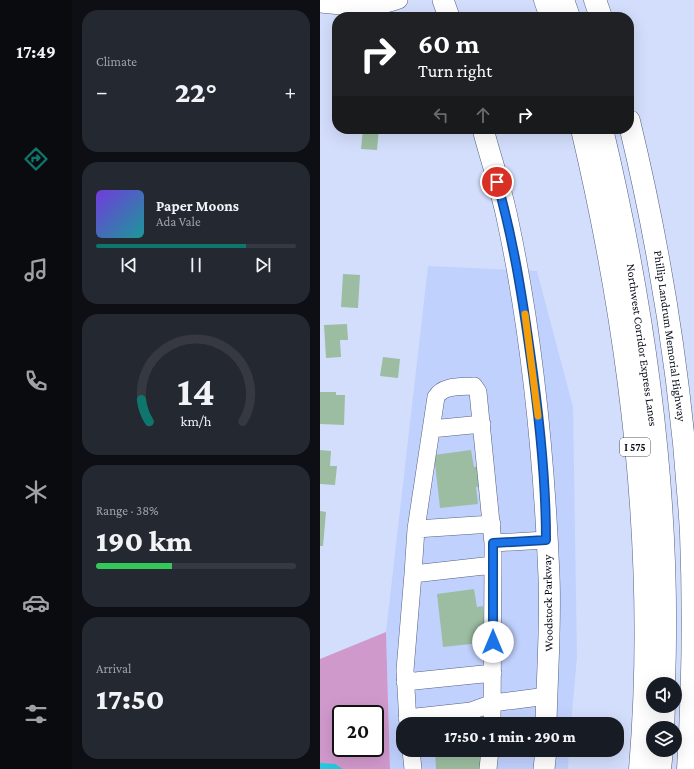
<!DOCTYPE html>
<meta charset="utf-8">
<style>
body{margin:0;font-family:"Crimson Pro",serif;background:#242831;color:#f1f3f6;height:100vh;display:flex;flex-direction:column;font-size:15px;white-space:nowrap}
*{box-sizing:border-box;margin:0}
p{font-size:13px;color:#9ea1a6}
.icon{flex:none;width:22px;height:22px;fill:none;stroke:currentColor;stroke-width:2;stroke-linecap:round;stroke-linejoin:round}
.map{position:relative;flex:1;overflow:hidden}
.sheet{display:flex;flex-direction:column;gap:10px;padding:10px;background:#0d0f14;width:248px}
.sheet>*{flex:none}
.guide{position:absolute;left:12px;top:12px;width:302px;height:122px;border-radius:16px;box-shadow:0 4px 16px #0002;background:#202124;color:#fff;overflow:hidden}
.tools{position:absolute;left:326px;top:677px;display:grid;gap:8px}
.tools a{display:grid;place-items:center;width:36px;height:36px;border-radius:50%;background:#171b24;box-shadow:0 4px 16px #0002;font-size:20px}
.speed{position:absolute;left:12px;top:705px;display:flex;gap:8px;font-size:20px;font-weight:700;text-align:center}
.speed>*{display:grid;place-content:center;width:52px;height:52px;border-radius:50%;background:#171b24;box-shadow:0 4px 16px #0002;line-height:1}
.speed .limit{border:2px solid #111;border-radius:6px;background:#fff;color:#111}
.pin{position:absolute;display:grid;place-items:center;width:34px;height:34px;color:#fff;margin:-17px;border:2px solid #fff;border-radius:50%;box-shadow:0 1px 4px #0007}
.me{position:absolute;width:44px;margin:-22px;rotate:0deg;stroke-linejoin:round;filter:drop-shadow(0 0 3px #0008)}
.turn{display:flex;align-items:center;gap:14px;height:84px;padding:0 20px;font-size:18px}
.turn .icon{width:52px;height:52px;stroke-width:2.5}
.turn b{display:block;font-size:28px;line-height:34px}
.lanes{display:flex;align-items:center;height:38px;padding:0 20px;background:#0003;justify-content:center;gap:20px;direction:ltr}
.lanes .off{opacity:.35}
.big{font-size:30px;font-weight:800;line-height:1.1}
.sheet .widget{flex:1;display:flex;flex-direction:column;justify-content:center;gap:6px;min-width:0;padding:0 14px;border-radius:16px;background:#242831}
.sheet .dial{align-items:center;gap:0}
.dial svg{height:104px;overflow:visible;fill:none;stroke:#363941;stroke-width:7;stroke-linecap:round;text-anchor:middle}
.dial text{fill:#f1f3f6;stroke:none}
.song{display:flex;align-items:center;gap:12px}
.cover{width:48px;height:48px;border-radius:6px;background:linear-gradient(135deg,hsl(260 70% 55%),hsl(180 70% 35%))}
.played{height:4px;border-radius:2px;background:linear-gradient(90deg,#0f766e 75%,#363941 75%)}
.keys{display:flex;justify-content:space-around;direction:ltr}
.heat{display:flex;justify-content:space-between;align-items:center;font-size:22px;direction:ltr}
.charge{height:6px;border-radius:3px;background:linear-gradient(90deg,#34c759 38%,#363941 0)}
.trip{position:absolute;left:76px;top:717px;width:228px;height:40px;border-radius:16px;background:#171b24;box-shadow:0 4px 16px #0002;font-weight:800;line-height:40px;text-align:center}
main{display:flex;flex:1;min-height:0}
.tab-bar{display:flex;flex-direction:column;width:72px;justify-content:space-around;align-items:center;background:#090b0e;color:#9ea1a6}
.tab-bar .icon{width:28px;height:28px}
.tab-bar .active{color:#0f766e}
.tab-bar b{font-size:18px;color:#f1f3f6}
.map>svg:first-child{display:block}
.built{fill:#c1d1fd}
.green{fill:#d099cc;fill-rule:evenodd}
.water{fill:#23c9df}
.building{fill:#9cbda1}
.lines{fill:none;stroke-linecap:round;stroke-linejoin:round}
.minor-casing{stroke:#566181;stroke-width:18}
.major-casing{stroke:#566181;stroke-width:22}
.highway-casing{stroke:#566181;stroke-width:23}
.minor{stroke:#fff;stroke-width:17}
.major{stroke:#fff;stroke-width:21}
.highway{stroke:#fff;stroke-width:22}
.route-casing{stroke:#114b97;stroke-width:10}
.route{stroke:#1a73e8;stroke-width:7}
.slow{stroke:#f59e0b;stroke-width:7}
.labels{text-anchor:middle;stroke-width:3.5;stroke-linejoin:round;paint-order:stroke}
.shield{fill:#fff;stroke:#51545d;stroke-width:1}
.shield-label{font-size:11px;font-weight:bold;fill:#070b17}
.street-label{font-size:12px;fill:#070b17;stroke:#fff}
</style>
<main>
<nav class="tab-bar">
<b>17:49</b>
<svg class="icon active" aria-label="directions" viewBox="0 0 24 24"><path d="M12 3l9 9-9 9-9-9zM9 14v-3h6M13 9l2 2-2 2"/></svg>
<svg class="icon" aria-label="music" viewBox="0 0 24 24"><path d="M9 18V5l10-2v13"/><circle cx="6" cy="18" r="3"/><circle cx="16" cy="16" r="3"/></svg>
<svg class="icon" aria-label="phone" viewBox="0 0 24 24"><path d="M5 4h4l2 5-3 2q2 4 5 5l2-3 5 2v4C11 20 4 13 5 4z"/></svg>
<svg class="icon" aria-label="climate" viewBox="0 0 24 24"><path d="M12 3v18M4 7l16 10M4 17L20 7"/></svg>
<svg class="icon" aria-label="car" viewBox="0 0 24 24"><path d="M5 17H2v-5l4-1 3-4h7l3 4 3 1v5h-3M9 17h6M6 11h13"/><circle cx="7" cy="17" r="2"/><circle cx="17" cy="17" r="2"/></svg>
<svg class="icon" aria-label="filters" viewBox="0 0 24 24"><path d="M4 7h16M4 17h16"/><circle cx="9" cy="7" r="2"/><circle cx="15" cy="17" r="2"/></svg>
</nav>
<section class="sheet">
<div class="widget"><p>Climate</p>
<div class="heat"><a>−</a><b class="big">22°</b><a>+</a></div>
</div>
<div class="widget">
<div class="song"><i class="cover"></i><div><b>Paper Moons</b><p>Ada Vale</p></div></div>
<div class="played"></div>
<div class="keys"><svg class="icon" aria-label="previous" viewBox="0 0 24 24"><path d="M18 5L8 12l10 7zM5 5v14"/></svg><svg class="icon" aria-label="pause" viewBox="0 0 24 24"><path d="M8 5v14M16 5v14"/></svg><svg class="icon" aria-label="next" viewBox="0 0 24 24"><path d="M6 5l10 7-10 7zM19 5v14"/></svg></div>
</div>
<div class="widget dial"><svg viewBox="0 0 100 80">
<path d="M14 69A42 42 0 1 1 86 69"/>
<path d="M14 69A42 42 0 0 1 8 52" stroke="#0f766e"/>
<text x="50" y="56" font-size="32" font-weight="700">14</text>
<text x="50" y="72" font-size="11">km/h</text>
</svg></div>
<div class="widget"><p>Range · 38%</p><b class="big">190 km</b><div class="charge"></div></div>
<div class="widget"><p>Arrival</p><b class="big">17:50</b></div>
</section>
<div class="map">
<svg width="374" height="769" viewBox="0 0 374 769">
<rect width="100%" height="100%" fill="#d3defc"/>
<!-- built -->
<path class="built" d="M 108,266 L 217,271 L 253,407 L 257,657 L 251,724 L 83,724 L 83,750 L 249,750 L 248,769 L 70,769 L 66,632 Z"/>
<!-- green -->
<path class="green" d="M 66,632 L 70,769 L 0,769 L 0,659 ZM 21,714 L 55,714 L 55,748 L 21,748 Z"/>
<!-- water -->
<path class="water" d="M 0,763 L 15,764 L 23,769 L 0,769 Z"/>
<!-- building -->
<path class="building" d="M 43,129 L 59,129 L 57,150 L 41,149 Z
M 23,274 L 40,275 L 38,308 L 21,307 Z
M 27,324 L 28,340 L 20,340 L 21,357 L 6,358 L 4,325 Z
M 63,357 L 80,359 L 78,378 L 60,376 Z
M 0,392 L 16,392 L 16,395 L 25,395 L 24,425 L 0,424 Z
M 0,450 L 11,451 L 10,466 L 17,466 L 15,485 L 0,484 Z
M 151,450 L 154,467 L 161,467 L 163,486 L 156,487 L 158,504 L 120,508 L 114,455 Z
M 0,511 L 6,512 L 3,546 L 0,546 Z
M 154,589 L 157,607 L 163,606 L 165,625 L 158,626 L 160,643 L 123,647 L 117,594 Z
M 115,750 L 152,750 L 153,754 L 160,754 L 162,769 L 116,769 Z"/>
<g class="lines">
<defs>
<path id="minor" d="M 0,4 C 31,7 49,11 79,0
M 111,429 L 162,424
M 172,524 L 96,529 L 93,574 L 173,565 L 173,543
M 96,529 L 116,397 C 123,385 141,387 154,386 L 158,392 L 173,543 L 226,540
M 85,682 L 173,673
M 87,718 L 151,711 L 173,703 L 227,696
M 88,724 L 85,670 L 93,574
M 172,724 L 173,565
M 91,750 L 93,769
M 168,769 L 170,750"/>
<path id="major" d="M 123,0 L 129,17
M 163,129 C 171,160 182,191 188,222 C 213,339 224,457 229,576 C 231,626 227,675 226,724
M 224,769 L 226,750"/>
<path id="highway" d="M 225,0 L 231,17
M 243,0 L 249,17
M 275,0 L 281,17
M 309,121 C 342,257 363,394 371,533 C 374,611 373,690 368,769
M 262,129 C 311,337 338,555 320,769
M 282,129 C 325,310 351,498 344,684
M 343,728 L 344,706
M 340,769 L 342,750"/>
</defs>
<!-- minor casing -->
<use href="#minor" class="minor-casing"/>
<!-- major casing -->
<use href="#major" class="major-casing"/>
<!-- highway casing -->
<use href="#highway" class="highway-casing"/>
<!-- minor -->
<use href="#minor" class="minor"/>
<!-- major -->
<use href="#major" class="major"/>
<!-- highway -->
<use href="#highway" class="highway"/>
</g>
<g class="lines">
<defs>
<path id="route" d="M 173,642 L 173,543 L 226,540 C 226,477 219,414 210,352 C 202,295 193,238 177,182"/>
</defs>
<!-- route casing -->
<use href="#route" class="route-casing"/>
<!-- route -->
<use href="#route" class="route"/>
<!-- slow -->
<path class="slow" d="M 205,314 L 218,416"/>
</g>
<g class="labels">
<!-- shield labels -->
<rect class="shield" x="300" y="438" width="30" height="18" rx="3"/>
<g class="shield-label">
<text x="315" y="451">I 575</text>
</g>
<!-- street labels -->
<g class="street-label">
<text transform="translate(350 336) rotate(82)" y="4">Phillip Landrum Memorial Highway</text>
<text transform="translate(322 345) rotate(82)" y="4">Northwest Corridor Express Lanes</text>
<text transform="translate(228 603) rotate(-91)" y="4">Woodstock Parkway</text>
</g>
</g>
</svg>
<div class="tools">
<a><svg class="icon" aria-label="sound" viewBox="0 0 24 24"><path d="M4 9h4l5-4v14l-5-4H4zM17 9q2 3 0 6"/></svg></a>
<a><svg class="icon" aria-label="layers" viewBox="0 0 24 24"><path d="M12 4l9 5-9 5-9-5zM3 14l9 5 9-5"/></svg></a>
</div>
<div class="speed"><div class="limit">20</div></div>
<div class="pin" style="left:177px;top:182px;background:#d93025"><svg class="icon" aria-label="arrive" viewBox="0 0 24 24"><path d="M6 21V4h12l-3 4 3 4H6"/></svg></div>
<svg class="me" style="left:173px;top:642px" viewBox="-20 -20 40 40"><circle r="19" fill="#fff"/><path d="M0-13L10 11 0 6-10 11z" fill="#1a73e8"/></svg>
<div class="trip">17:50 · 1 min · 290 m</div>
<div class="guide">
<div class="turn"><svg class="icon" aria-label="right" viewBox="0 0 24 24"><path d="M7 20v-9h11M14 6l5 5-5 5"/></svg><div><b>60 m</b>Turn right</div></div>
<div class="lanes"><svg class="icon off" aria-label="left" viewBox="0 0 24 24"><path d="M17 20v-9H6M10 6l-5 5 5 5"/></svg><svg class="icon off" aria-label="ahead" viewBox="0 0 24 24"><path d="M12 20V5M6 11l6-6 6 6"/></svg><svg class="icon" aria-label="right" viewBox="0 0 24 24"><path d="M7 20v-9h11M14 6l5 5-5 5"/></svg></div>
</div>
</div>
</main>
